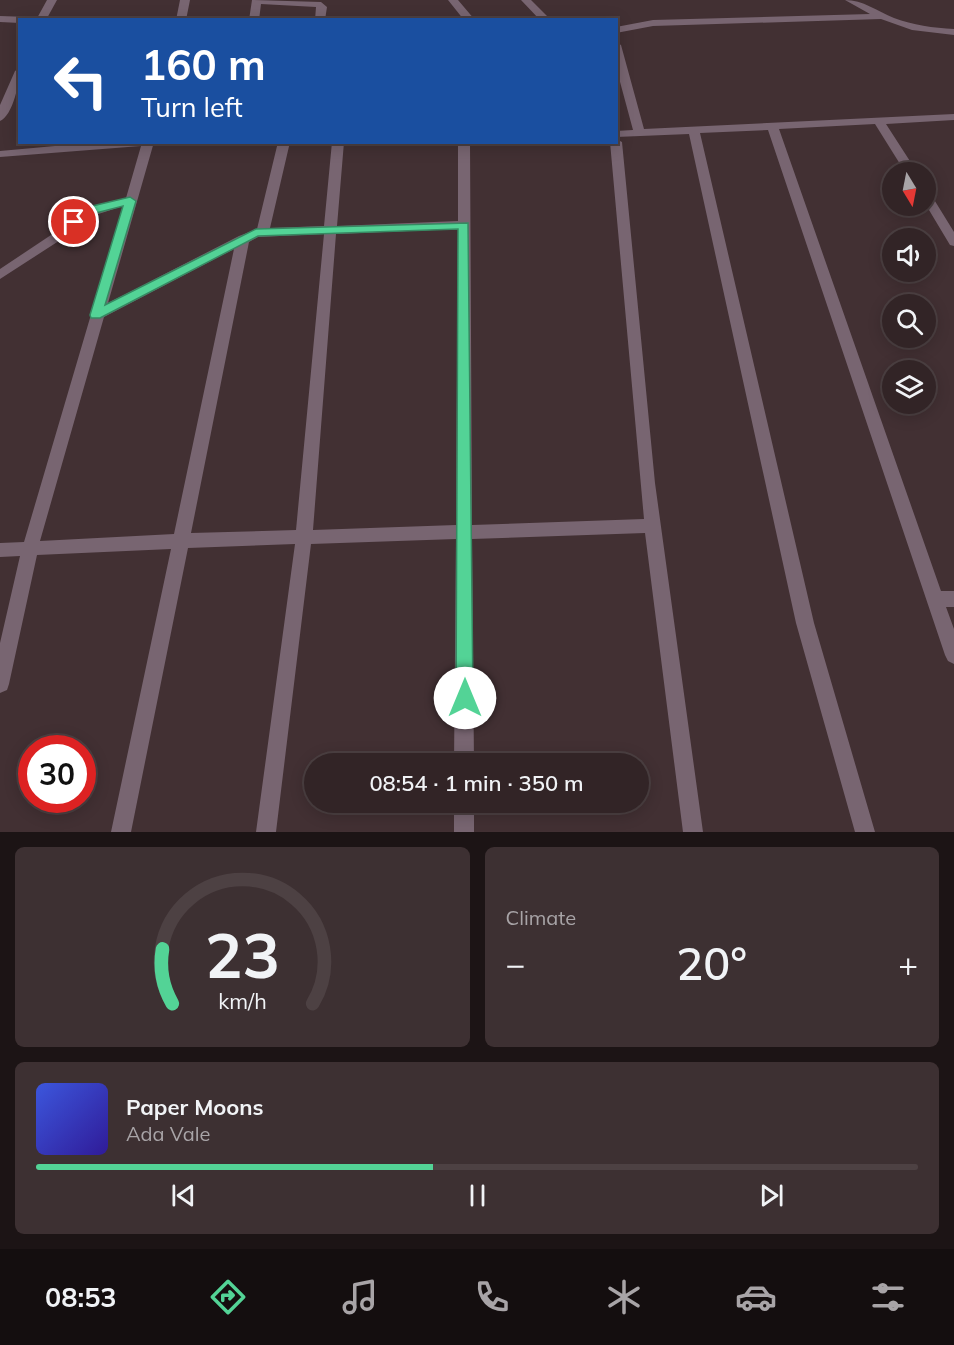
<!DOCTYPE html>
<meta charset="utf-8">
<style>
body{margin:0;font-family:Mulish,sans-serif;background:#3d3032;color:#f1f3f6;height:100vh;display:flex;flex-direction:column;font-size:22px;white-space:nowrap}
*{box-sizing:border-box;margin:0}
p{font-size:20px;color:#a8a4a7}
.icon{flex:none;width:33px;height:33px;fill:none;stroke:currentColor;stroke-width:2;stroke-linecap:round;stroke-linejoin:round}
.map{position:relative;height:832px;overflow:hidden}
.details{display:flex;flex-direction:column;gap:15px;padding:15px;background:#1c1415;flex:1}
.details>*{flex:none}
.hud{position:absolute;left:18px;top:18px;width:600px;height:126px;border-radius:0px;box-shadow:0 3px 15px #0003,0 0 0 2px #4d4143;background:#1a4fa0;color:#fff;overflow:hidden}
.needle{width:39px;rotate:170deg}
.tools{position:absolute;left:882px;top:162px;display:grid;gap:12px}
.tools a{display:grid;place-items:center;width:54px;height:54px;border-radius:50%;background:#322426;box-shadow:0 3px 15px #0003,0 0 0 2px #4d4143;font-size:30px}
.speed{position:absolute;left:18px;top:735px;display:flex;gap:12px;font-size:30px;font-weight:700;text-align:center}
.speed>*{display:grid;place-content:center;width:78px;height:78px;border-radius:50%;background:#322426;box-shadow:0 3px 15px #0003,0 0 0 2px #4d4143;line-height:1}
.speed .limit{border:9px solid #d22;background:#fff;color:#111}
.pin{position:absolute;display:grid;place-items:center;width:51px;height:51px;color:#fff;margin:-26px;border:3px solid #fff;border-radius:50%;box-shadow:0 2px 6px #0007}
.me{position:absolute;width:66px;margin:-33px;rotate:0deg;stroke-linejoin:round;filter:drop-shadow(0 0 4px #0008)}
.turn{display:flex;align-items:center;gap:21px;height:126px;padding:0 24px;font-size:27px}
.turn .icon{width:78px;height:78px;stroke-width:2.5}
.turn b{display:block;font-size:42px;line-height:51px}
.big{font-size:45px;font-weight:600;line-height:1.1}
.details .tile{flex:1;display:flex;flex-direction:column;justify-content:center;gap:9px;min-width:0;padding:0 21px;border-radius:9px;background:#3d3032}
.details .dial{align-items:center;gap:0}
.dial svg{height:156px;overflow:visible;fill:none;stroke:#4d4143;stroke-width:7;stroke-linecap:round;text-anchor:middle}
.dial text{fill:#f1f3f6;stroke:none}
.song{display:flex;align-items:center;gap:18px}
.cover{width:72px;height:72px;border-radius:9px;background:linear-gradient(135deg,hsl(230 70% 55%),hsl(250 70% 35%))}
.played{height:6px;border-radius:3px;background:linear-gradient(90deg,#53d396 45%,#4d4143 45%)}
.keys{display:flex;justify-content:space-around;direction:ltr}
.heat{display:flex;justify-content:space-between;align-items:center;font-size:33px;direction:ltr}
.details .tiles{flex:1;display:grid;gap:15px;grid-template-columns:1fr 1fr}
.tile:last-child{grid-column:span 2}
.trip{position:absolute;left:304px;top:753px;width:345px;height:60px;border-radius:30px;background:#322426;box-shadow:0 3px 15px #0003,0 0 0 2px #4d4143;font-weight:600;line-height:60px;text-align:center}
.dock{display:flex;height:96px;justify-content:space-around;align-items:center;background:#140e0f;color:#a8a4a7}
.dock .icon{width:42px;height:42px}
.dock .current{color:#53d396}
.dock b{font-size:27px;color:#f1f3f6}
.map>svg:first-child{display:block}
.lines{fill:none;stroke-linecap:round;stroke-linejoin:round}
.street{fill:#786571;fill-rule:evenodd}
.route{fill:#53d396;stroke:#368962;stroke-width:1.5}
</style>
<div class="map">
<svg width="954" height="832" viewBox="0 0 954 832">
<rect width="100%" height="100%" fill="#423033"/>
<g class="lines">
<!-- street -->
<path class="street" d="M 47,0 L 57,0 L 46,20 L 36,20 Z
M 180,0 L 190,0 L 186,20 L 176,20 Z
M 252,0 L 321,2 L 327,7 L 325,20 L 315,20 L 316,7 L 261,4 L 259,20 L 249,20 Z
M 448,0 L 458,0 L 475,20 L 464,20 Z
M 521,0 L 531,0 L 551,20 L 540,20 Z
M 845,0 C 863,0 877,11 894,18 C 913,25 933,28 954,29 L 954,35 L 912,30 L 881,19 L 653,26 L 616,33 L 616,27 L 653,20 L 870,14 Z
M 0,16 L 29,17 L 34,20 L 20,20 L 20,23 L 0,22 Z
M 616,42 L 621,45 L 644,129 L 954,114 L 954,120 L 886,124 L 917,172 L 905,172 L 875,124 L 779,129 L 941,591 L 954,591 L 954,607 L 946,607 L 954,629 L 954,664 L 948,661 L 945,655 L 768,130 L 700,133 L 814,623 L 875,832 L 855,832 L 796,623 L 689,134 L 616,137 L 616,131 L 633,130 L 616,67 Z
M 20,68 C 20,81 13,116 0,121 L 0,105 L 15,71 Z
M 616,139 L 622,142 L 655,483 L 703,832 L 683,832 L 645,533 L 472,539 L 474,764 L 454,764 L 456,539 L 311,544 L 276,832 L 256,832 L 295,544 L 188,548 L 131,832 L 111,832 L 171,549 L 37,555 L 9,684 L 7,690 L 0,693 L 0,643 L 20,556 L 0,557 L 0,543 L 24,542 L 123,206 L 86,218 L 65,237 L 0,279 L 0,269 L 57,231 L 78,212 L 88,207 L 126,198 L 141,146 L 0,157 L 0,151 L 99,142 L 154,142 L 108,303 L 239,236 L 257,229 L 278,142 L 290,142 L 270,228 L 324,226 L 332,142 L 344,142 L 337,226 L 458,221 L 458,142 L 470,142 L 472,525 L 644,519 L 610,142 L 616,142 ZM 458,229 L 456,525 L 313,530 L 336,234 ZM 324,234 L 296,530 L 191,533 L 249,242 L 258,237 ZM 234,249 L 174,534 L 40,541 L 104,317 Z
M 926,192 L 930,193 L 954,232 L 954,246 L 950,245 L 926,205 Z
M 454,802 L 474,802 L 474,832 L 454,832 Z"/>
</g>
<!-- route -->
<path class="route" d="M 130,197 L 136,201 L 105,305 L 256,229 L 468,223 L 473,698 L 471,704 L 465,706 L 459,704 L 456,698 L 458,229 L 258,236 L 100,318 L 91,318 L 90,315 L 123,206 L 96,213 L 74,226 L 68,222 L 88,207 Z"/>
</svg>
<div class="tools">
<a><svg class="needle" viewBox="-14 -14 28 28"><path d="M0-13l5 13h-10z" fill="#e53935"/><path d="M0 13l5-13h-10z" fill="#a8a4a7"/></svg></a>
<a><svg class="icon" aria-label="sound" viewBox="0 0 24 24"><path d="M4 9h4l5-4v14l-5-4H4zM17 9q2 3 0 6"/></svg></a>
<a><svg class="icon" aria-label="search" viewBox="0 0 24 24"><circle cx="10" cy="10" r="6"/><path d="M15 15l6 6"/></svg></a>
<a><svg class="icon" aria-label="layers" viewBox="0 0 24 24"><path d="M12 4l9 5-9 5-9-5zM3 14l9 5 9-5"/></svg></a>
</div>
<div class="speed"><div class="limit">30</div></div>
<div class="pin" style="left:74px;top:222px;background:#d93025"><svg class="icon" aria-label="arrive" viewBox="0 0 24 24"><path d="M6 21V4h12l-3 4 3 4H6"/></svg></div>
<svg class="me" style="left:465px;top:698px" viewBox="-20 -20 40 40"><circle r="19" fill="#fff"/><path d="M0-13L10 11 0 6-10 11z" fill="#53d396"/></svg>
<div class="trip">08:54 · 1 min · 350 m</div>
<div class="hud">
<div class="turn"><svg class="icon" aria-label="left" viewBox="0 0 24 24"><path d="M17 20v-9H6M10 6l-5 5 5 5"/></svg><div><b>160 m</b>Turn left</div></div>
</div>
</div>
<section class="details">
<div class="tiles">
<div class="tile dial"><svg viewBox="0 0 100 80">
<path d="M14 69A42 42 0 1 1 86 69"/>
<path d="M14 69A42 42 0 0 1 9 41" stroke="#53d396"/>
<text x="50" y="56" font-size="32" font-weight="700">23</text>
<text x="50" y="72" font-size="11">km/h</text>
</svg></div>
<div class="tile"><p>Climate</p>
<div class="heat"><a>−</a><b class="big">20°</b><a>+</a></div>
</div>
<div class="tile">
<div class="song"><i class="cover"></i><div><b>Paper Moons</b><p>Ada Vale</p></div></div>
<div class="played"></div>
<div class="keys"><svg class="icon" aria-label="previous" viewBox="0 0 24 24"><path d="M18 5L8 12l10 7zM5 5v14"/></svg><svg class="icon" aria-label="pause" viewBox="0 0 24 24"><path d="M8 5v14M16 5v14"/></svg><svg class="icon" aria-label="next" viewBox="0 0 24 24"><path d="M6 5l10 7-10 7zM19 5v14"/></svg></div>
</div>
</div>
</section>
<nav class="dock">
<b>08:53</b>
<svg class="icon current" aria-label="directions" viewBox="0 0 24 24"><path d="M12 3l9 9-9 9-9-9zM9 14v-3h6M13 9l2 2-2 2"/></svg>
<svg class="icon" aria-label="music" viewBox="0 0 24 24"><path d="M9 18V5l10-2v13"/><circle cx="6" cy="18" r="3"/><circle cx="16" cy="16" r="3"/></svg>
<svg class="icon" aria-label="phone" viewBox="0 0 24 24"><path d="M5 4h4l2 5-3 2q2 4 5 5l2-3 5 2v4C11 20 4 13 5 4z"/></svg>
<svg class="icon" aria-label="climate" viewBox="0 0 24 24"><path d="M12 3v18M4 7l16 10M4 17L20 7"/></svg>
<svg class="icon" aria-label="car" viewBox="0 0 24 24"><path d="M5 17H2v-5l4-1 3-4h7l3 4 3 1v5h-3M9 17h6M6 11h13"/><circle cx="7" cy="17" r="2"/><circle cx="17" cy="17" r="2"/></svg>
<svg class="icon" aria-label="filters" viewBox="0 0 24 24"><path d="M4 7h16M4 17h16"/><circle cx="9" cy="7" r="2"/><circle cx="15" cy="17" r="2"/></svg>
</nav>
